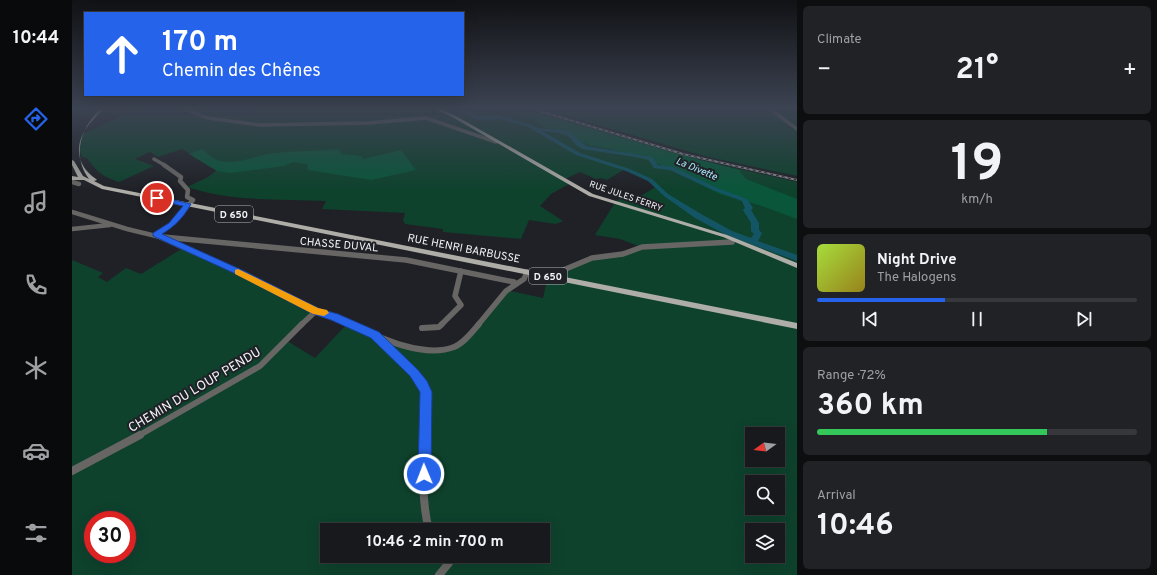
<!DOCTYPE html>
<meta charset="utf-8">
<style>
body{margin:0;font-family:Overpass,sans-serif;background:#202225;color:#f1f3f6;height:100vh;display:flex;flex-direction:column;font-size:15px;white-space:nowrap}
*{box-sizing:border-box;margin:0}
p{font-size:13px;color:#9ea0a3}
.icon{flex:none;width:22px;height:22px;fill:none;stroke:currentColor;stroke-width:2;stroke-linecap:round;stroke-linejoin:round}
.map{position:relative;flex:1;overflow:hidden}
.details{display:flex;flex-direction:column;gap:6px;padding:6px;background:#0d0e0f;width:360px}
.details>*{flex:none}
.guide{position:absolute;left:12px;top:12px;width:380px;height:84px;border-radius:0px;box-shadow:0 4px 16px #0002,0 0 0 1px #36383b;background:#2563eb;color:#fff;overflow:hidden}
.needle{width:26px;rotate:255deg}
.buttons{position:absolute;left:673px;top:427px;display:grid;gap:8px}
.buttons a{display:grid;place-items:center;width:40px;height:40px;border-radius:0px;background:#17191c;box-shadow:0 4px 16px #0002,0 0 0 1px #36383b;font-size:20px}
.speed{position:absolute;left:12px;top:511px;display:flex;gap:8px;font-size:20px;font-weight:700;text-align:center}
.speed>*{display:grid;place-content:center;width:52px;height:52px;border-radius:50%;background:#17191c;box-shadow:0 4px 16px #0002,0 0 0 1px #36383b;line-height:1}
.speed .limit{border:6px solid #d22;background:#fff;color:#111}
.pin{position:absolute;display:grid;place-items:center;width:34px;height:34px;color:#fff;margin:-17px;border:2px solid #fff;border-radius:50%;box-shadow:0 1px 4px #0007}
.me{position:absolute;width:44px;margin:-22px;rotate:359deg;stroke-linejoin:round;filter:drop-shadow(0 0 3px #0008)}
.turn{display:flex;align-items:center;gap:14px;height:84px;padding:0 12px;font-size:18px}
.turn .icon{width:52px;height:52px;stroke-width:2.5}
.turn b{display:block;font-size:28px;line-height:34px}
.big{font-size:30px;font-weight:700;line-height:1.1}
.details .card{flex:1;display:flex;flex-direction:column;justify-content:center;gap:6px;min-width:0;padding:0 14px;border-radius:6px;background:#202225}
.details .dial{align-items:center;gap:0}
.dial b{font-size:52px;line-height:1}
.song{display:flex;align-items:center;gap:12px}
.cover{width:48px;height:48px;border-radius:6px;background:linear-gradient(135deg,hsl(80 70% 55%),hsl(50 70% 35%))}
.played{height:4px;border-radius:2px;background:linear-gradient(90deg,#2563eb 40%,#36383b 40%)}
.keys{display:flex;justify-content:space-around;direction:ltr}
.heat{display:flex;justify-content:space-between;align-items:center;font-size:22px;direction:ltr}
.charge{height:6px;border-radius:3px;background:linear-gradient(90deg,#34c759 72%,#36383b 0)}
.trip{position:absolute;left:248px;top:523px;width:230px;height:40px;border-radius:0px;background:#17191c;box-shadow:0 4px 16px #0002,0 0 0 1px #36383b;font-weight:700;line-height:40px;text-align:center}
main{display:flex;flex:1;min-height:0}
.dock{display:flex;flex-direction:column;width:72px;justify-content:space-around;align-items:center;background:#090a0b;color:#9ea0a3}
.dock .icon{width:28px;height:28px}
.dock .selected{color:#2563eb}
.dock b{font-size:18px;color:#f1f3f6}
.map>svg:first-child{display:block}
.green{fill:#0e422d;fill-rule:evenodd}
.forest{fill:#09563a}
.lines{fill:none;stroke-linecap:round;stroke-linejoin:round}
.river{fill:#135564;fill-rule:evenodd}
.minor-far4{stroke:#676664;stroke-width:3.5}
.minor-far3{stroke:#676664;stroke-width:4.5}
.minor-far2{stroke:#676664;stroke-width:5.5}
.minor-far1{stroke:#676664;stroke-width:6}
.minor{stroke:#676664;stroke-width:8}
.major{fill:#afada7;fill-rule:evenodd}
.rail-casing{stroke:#87898d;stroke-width:2}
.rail{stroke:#1f2126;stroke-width:1;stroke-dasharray:3;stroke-linecap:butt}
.route{fill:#2563eb;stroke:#184099}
.slow{fill:#f59e0b}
.labels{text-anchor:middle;stroke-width:4;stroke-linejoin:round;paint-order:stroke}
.far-street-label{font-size:9px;fill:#f2f4f7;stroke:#1f2126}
.far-water-label{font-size:10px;font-style:italic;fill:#aaebfc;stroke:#1f2126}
.shield{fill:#1f2126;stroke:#b3b5b8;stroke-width:1}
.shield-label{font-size:10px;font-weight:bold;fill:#f2f4f7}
.street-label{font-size:11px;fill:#f2f4f7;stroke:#1f2126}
.near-street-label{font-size:13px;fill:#f2f4f7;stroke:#1f2126}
</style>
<main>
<nav class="dock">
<b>10:44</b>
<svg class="icon selected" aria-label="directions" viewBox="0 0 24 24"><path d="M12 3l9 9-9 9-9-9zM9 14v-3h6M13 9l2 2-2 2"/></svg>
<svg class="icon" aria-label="music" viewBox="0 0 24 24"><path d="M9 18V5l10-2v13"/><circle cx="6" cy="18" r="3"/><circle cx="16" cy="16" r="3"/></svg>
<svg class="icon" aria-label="phone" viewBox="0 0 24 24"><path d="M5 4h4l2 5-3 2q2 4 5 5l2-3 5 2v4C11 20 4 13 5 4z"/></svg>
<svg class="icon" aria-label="climate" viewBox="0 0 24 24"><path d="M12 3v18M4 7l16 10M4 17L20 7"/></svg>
<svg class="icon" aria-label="car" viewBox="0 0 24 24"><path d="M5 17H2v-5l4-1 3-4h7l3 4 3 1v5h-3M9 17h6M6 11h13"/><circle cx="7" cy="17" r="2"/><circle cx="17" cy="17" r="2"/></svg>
<svg class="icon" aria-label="filters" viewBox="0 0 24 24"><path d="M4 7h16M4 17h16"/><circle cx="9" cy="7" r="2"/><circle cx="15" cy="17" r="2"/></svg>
</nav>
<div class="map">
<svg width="725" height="575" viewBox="0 0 725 575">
<rect width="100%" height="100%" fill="#1f2126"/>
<!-- green -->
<path class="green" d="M 67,109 L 454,109 L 628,160 L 725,182 L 725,575 L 0,575 L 0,260 L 31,273 L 26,277 L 35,282 L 54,268 L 69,274 L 111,248 L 244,311 L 215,341 L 243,358 L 276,323 L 303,335 L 351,349 L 384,347 L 434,290 L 471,298 L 475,280 L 477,276 L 520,258 L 544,256 L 569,247 L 548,239 L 523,235 L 542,204 L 555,192 L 567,197 L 585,186 L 571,176 L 553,169 L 535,180 L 529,178 L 524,179 L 508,172 L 491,180 L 497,184 L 479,194 L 468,206 L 491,221 L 484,224 L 457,220 L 449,239 L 371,232 L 371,229 L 333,224 L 331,220 L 333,213 L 250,209 L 254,201 C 208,199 160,202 115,187 L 136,177 L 145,170 L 110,149 L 86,157 L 78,152 L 63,159 L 82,166 L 47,182 C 30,176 26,173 15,158 L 10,157 C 6,148 5,139 14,132 ZM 680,434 L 706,434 L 706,460 L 680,460 ZM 680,482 L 706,482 L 706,508 L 680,508 ZM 21,520 L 55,520 L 55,554 L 21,554 ZM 255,530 L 471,530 L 471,556 L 255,556 ZM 680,530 L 706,530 L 706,556 L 680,556 Z
M 471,109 L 725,109 L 725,176 L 632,156 Z"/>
<!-- forest -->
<path class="forest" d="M 432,109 L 454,109 L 598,152 L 667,170 L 674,179 L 725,199 L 725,219 L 690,206 L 648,194 L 587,164 L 539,149 L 517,145 L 474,128 L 462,120 Z
M 130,149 C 136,154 141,159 148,161 C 167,165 184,155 202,153 C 223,151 245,151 267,149 L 269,154 L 289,156 L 291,159 L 329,150 L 344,170 L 299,180 L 236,170 L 235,164 L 221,162 L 212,166 L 158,173 L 145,171 L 117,154 Z"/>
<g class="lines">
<!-- river -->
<path class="river" d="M 374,109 L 395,111 L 407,116 L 427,115 L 460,125 L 466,128 L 497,131 L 514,146 L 580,157 L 586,165 L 601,167 L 645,188 L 675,199 L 681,208 L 679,210 L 687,223 L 687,230 L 690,233 L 686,241 L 725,255 L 725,261 L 654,235 L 623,218 L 592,196 L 576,181 L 554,171 L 504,155 L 456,127 L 427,119 L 406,120 L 393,114 ZM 470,131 L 495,134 L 504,145 L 510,149 L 576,159 L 582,168 L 598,170 L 641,190 L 670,201 L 673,208 L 671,210 L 679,223 L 679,231 L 682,234 L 679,238 L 660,231 L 629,214 L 596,194 L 580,179 L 558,169 L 508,153 Z"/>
<!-- minor-far4 -->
<path class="minor-far4" d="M 113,109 L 136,118 L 188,125 L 296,123 L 354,118 L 424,142
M 698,109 L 725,129
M 82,159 L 94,166"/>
<!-- minor-far3 -->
<path class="minor-far3" d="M 0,182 L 7,184
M 0,212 L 55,229 L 88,237
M 0,229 L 38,225
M 84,235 L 99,225 L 121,200 L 115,197 L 116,190 L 108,181 L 109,177 L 92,165"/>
<!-- minor-far2 -->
<path class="minor-far2" d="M 86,236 L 169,273 L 244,311 L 280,325
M 91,237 L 334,260 L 442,282
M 477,276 L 520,258 L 551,254 L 570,247 L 660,242
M 229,325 L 244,311
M 369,325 L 389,305 L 383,296 L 389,271
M 406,325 L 434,291 L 452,279 L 455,272"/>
<!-- minor-far1 -->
<path class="minor-far1" d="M 278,324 C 306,337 351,359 382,347 C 392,343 400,332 407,324
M 350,328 L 367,327 L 370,324
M 305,337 C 343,375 361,377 354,436
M 66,436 L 188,366 L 230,324"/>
<!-- minor -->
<path class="minor" d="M 354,435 C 351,466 349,500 357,530
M 0,471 L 68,435
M 367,575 L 377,563 L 370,556"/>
<!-- major -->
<path class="major" d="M 28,109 L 32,109 C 25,116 18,122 13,130 C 2,148 6,167 24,179 L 25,180 L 22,181 L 32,186 L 725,323 L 725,329 L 30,189 L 12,180 L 0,180 L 0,176 L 6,177 L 0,165 L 0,160 L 2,161 L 11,176 L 17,179 C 0,156 8,129 28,109 Z
M 363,109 L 369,109 L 384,116 L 521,194 L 655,235 L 725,263 L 725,268 L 651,237 L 517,196 L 382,118 Z"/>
<defs>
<path id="rail" d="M 461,109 L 611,154 L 725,180"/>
</defs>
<!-- rail casing -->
<use href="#rail" class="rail-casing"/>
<!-- rail -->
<use href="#rail" class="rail"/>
</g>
<!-- sky -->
<linearGradient id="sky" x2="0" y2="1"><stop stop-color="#111215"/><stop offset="0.57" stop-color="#3c4352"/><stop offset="1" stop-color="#3c4352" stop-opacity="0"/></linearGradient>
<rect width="725" height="190" fill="url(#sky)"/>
<!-- route -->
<path class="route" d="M 85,196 L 119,204 C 111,218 103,226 90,234 L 172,271 L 248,309 L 266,314 L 307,332 L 346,370 L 355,381 L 360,392 L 359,474 L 357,479 L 352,480 L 348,479 L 346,474 L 348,392 L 338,376 L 299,338 L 259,320 L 241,314 L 166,275 L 81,236 L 81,233 L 97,223 L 111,206 L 82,200 L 82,197 Z"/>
<!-- slow -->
<path class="slow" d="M 166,269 L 246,308 L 255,310 L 257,313 L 252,316 L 241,314 L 163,274 L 163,270 Z"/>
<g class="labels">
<!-- far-street labels -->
<g class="far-street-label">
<text transform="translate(554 196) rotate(19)" y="3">RUE JULES FERRY</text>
</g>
<!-- far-water labels -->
<g class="far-water-label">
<text transform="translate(625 168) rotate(23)" y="4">La Divette</text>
</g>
<!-- shield labels -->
<g class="shield">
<rect x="143" y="206" width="38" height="16" rx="3"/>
<rect x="457" y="268" width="38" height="16" rx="3"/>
</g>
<g class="shield-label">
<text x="162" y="218">D 650</text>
<text x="476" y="280">D 650</text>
</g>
<!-- street labels -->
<g class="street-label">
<text transform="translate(267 244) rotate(5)" y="4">CHASSE DUVAL</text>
<text transform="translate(392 248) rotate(11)" y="4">RUE HENRI BARBUSSE</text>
</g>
<!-- near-street labels -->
<g class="near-street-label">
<text transform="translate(122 389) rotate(-31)" y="5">CHEMIN DU LOUP PENDU</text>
</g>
</g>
</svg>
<div class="buttons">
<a><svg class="needle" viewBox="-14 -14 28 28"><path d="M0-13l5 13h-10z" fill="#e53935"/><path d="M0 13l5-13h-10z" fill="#9ea0a3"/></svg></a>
<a><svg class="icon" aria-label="search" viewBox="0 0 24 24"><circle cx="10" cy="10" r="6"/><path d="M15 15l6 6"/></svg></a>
<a><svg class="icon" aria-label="layers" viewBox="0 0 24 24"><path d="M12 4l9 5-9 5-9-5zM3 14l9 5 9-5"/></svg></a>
</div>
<div class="speed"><div class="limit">30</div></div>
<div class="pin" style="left:85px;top:198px;background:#d93025"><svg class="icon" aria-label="arrive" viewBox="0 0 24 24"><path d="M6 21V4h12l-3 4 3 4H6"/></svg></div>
<svg class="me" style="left:352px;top:474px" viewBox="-20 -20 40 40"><circle r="17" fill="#2563eb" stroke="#fff" stroke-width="3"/><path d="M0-11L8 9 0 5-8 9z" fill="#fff"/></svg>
<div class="trip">10:46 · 2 min · 700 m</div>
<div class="guide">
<div class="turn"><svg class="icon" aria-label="ahead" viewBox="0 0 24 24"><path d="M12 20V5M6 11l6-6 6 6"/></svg><div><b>170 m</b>Chemin des Chênes</div></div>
</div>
</div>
<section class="details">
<div class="card"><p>Climate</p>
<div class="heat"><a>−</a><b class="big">21°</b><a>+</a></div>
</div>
<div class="card dial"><b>19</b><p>km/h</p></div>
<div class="card">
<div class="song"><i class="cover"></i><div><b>Night Drive</b><p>The Halogens</p></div></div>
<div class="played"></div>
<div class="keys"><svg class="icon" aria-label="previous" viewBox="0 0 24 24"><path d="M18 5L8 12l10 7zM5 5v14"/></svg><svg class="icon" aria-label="pause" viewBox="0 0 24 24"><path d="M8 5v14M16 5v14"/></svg><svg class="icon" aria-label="next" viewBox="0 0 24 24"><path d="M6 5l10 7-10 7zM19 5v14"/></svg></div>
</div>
<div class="card"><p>Range · 72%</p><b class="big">360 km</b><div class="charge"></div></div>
<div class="card"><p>Arrival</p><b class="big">10:46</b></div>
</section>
</main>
